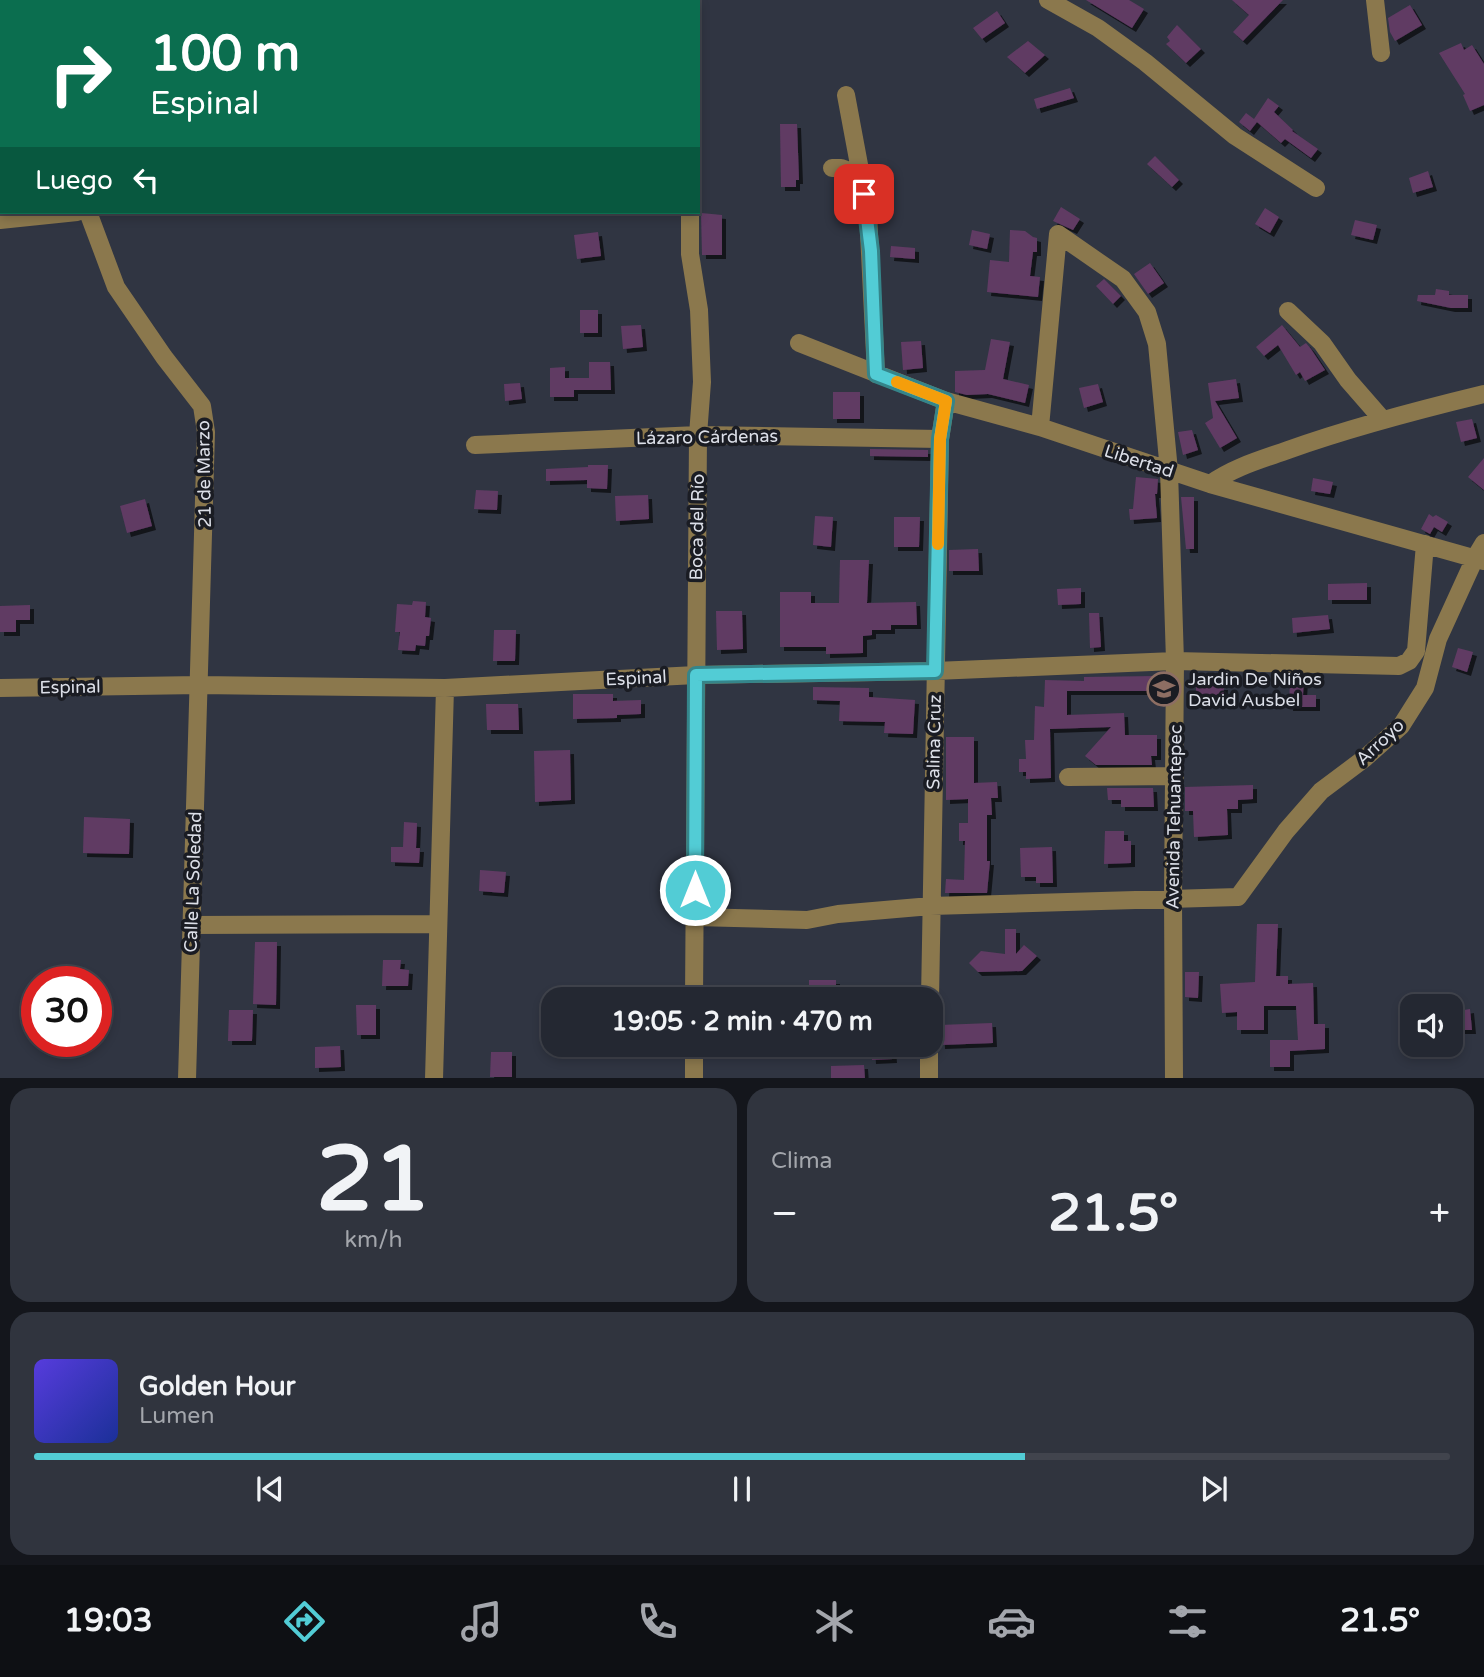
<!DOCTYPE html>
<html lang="es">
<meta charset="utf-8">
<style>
body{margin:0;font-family:"Varela Round",sans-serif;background:#30343e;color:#f1f3f6;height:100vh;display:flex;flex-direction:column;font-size:26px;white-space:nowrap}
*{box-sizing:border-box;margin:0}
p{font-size:23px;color:#a3a6ac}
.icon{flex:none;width:38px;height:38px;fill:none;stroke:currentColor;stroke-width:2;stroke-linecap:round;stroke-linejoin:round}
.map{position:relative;height:1078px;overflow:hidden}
.side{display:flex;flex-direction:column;gap:10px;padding:10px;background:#14161c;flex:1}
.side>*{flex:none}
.top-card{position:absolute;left:0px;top:0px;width:700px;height:214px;box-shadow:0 4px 10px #0003,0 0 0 2px #41444d;background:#0b6e4f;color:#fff;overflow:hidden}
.buttons{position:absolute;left:1400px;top:994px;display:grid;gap:14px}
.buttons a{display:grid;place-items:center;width:63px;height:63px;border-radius:14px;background:#242832;box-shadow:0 4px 10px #0003,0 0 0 2px #41444d;font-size:35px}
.speed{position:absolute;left:21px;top:966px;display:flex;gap:14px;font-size:35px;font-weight:700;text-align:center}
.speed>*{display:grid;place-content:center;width:91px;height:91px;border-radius:50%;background:#242832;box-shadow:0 4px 10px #0003,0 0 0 2px #41444d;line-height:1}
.speed .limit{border:10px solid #d22;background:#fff;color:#111}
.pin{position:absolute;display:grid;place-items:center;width:60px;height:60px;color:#fff;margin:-30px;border-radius:14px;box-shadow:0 4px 10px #0006}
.me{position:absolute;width:77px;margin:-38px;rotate:0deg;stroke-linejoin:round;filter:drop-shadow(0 0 5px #0008)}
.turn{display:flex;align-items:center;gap:24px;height:147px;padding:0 35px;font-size:32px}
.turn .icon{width:91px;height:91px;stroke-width:2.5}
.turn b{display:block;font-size:49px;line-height:60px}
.then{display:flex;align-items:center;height:66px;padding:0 35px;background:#0003;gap:14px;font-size:26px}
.big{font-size:52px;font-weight:800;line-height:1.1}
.side .widget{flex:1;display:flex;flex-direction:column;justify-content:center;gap:10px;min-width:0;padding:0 24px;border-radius:21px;background:#30343e}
.side .dial{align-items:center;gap:0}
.dial b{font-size:91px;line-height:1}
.song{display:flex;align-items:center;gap:21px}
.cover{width:84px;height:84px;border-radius:10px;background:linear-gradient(135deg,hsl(250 70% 55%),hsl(230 70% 35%))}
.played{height:7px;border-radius:4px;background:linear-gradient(90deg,#52ccd5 70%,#41444d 70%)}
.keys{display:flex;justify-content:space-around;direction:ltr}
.heat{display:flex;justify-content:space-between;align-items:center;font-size:38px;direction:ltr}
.side .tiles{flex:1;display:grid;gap:10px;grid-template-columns:1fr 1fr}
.widget:last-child{grid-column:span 2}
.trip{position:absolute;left:541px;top:987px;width:402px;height:70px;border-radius:21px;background:#242832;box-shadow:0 4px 10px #0003,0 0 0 2px #41444d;font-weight:800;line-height:70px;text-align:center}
.tabs{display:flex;height:112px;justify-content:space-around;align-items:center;background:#0e1014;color:#a3a6ac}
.tabs .icon{width:49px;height:49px}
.tabs .on{color:#52ccd5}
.tabs b{font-size:32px;color:#f1f3f6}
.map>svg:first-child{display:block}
.building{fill:#613a64;filter:url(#shadow)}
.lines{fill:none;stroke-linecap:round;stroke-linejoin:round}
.minor{stroke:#8b784d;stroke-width:18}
.route-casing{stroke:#35858a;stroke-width:18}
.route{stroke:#52ccd5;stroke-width:12}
.slow{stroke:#f59e0b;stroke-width:12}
.labels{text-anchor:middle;stroke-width:7;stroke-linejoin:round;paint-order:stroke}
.street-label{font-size:18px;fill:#dcdfe8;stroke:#1a1c23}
.poi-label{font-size:18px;fill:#dcdfe8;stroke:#1a1c23;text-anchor:start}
</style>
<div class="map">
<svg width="1484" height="1079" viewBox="0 0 1484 1079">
<defs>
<filter id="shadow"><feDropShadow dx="4" dy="4" stdDeviation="0" flood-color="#0009"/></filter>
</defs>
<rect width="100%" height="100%" fill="#303542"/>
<!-- building -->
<path class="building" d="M 1086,0 L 1129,0 L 1144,9 L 1132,28 Z
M 1232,0 L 1283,0 L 1243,41 L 1233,32 L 1249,15 Z
M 1410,5 L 1422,25 L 1395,41 L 1390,32 L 1388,18 Z
M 997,11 L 1005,23 L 982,39 L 973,28 Z
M 1177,25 L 1201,49 L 1186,63 L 1166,44 L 1170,41 L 1167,37 Z
M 1028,41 L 1045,55 L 1025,73 L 1007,57 Z
M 1461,43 L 1464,50 L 1472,45 L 1484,64 L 1484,105 L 1470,111 L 1463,95 L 1465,94 L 1439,53 Z
M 1070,88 L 1074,98 L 1037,109 L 1034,99 Z
M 1268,98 L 1279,106 L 1274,112 L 1293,130 L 1292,131 L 1318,149 L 1311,158 L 1285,139 L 1281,143 L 1257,122 L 1250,131 L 1239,122 L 1246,113 L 1254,119 Z
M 780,124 L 797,124 L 799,180 L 796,180 L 796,187 L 781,187 Z
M 1155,156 L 1179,180 L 1172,187 L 1147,164 Z
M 1428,171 L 1433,187 L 1413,193 L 1409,178 Z
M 1061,207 L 1080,219 L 1073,230 L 1053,221 Z
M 1265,208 L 1279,217 L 1270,233 L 1255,224 Z
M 701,213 L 722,215 L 722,255 L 702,255 Z
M 1355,220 L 1377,225 L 1373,240 L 1351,235 Z
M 972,230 L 990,234 L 987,249 L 969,245 Z
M 1010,230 L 1025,231 L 1033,237 L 1037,238 L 1037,252 L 1033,252 L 1030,276 L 1040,277 L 1038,297 L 987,292 L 990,260 L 1009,262 Z
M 598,232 L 601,256 L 577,259 L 574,235 Z
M 891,246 L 915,248 L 915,259 L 890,257 Z
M 1150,263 L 1164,283 L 1148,294 L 1134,274 Z
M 1104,279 L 1121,296 L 1113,304 L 1096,286 Z
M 1436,289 L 1449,291 L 1449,295 L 1468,295 L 1468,308 L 1451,308 L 1417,301 L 1418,295 L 1435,295 Z
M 580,310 L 598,310 L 598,333 L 580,333 Z
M 641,325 L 643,347 L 623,349 L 621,326 Z
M 1282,325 L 1300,347 L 1306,343 L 1311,349 L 1325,370 L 1305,381 L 1300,372 L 1296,375 L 1278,345 L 1264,356 L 1256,347 Z
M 991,339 L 1010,342 L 1003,379 L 1029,385 L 1025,403 L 988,394 L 967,395 L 955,392 L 955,371 L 985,370 Z
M 921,341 L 923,368 L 903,370 L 901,342 Z
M 589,362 L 610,362 L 611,390 L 574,390 L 574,397 L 550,397 L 550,368 L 565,367 L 565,378 L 589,378 Z
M 1236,379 L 1239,398 L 1215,401 L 1237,438 L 1220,448 L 1205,423 L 1213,418 L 1208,383 Z
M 520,383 L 522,399 L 505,401 L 504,384 Z
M 1098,384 L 1103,402 L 1084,408 L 1079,388 Z
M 833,392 L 860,392 L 860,419 L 833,419 Z
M 1472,419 L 1477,438 L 1461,442 L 1456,422 Z
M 1192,430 L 1198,450 L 1183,455 L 1178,432 Z
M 870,449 L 928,450 L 928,457 L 870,456 Z
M 1484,458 L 1484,490 L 1468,477 Z
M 588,465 L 608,465 L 607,489 L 587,488 L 587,480 L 546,481 L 546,469 L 588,467 Z
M 1136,477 L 1158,479 L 1157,494 L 1155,494 L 1157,518 L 1130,520 L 1129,509 L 1133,509 Z
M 1313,478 L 1333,482 L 1330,494 L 1311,491 Z
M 476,490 L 498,491 L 497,510 L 474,509 Z
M 648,495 L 649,519 L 616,521 L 615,496 Z
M 1181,497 L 1194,497 L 1194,549 L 1186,549 Z
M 145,499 L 152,526 L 127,533 L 120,506 Z
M 1429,514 L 1433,517 L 1436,515 L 1448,522 L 1442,532 L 1434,527 L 1430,534 L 1421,529 Z
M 815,516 L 833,517 L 831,547 L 813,545 Z
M 894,517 L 920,517 L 919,547 L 894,547 Z
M 978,549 L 979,571 L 949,571 L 949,550 Z
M 840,560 L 869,560 L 867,603 L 916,602 L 917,625 L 891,625 L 891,630 L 872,630 L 872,635 L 863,636 L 863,653 L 826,654 L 826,647 L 780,647 L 780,592 L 811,592 L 811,603 L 839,603 Z
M 1367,583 L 1367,600 L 1328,600 L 1328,584 Z
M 1081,588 L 1081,604 L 1058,605 L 1057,589 Z
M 413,601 L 426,602 L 425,617 L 431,618 L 429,636 L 426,636 L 425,646 L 416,645 L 415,651 L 398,650 L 400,632 L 395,632 L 397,604 L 412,605 Z
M 30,605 L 30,620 L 16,620 L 16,632 L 0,632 L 0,606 Z
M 716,611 L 742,611 L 743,649 L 717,650 Z
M 1089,613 L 1099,613 L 1101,647 L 1090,648 Z
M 1328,615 L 1330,629 L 1293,633 L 1292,618 Z
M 494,630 L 516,630 L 515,661 L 493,661 Z
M 1458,648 L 1473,652 L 1467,672 L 1452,667 Z
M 1158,676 L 1158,691 L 1067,691 L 1067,715 L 1124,713 L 1125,735 L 1157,735 L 1157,756 L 1151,756 L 1152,765 L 1096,765 L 1085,756 L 1111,727 L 1050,729 L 1051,778 L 1026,779 L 1026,772 L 1019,772 L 1019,759 L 1026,759 L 1025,740 L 1034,740 L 1035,706 L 1044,707 L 1045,680 L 1084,681 L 1084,677 Z
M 1290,678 L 1304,678 L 1303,695 L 1316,695 L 1316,707 L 1289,707 Z
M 1196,686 L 1224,686 L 1223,703 L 1196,702 Z
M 813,687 L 869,688 L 869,697 L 915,700 L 913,734 L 884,733 L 885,722 L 839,721 L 840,701 L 813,700 Z
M 573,694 L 613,694 L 613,701 L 641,700 L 641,714 L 617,715 L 617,718 L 573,719 Z
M 486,704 L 518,704 L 519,730 L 487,730 Z
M 946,737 L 974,737 L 974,783 L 997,782 L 998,798 L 991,798 L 992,815 L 987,815 L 987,861 L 990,861 L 987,893 L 945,893 L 946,879 L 964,880 L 965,841 L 959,841 L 959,823 L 968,823 L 968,799 L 946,800 Z
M 570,750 L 571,800 L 535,802 L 534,751 Z
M 1253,785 L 1253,799 L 1238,800 L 1238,809 L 1227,809 L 1228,835 L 1194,837 L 1193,811 L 1185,811 L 1185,787 Z
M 1107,788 L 1153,788 L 1154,807 L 1121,807 L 1121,800 L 1108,800 Z
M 84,817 L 130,819 L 129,854 L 83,853 Z
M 404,822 L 417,823 L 416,848 L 420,848 L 419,863 L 391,862 L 391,847 L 403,847 Z
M 1105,831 L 1124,831 L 1124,841 L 1131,841 L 1131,863 L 1104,864 Z
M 1052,847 L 1053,883 L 1036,883 L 1036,877 L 1021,877 L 1020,848 Z
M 480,870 L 506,872 L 504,893 L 479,891 Z
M 1257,924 L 1278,924 L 1276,976 L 1288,976 L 1288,984 L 1313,983 L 1314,1024 L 1325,1024 L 1325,1049 L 1290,1051 L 1290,1067 L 1270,1067 L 1270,1040 L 1298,1040 L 1296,1006 L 1264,1006 L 1264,1030 L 1237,1030 L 1237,1012 L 1222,1013 L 1220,984 L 1255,982 Z
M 1005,929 L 1016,929 L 1016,954 L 1024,945 L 1037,956 L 1022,971 L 978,972 L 969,963 L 981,951 L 1005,954 Z
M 255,942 L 277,942 L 276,1005 L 253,1004 Z
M 383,960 L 401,960 L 400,969 L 409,970 L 408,986 L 382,986 Z
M 1185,972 L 1199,972 L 1198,998 L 1185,997 Z
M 809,980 L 836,980 L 836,999 L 809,999 Z
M 356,1005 L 376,1005 L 376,1035 L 357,1035 Z
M 1470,1009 L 1472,1030 L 1459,1030 L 1458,1011 Z
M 229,1010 L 253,1010 L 252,1041 L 228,1041 Z
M 992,1023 L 993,1043 L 941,1045 L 940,1025 Z
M 871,1045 L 892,1045 L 893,1059 L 872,1060 Z
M 340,1046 L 341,1067 L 315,1068 L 315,1047 Z
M 491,1052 L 512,1052 L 512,1077 L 490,1077 Z
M 864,1065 L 865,1079 L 831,1079 L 831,1066 Z"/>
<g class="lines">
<!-- minor -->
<path class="minor" d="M 1048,0 L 1098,28 L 1145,62 L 1235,136 L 1316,188
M 1375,0 L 1381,53
M 129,2 L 130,0
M 317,2 L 317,0
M 846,95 L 868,213 L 876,374
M 0,123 L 2,123
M 832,168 L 841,168 L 860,175
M 88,212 L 116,287 L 164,357 L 202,406 L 206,432 L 187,1079
M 690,212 L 690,254 L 699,310 L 702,382 L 698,435 L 694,999
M 0,220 L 77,212
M 1288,311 L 1322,343 L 1348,380 L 1382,419
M 799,343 L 946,401 L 1040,427 L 1210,484 L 1484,561
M 1040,427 L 1058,234 L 1123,279 L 1147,312 L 1157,344 L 1169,471 L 1175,661 L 1173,898 L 1174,1079
M 475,445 L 698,435 L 940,439
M 1210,484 C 1234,467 1260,460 1288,450 C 1352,427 1418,410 1484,394
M 0,688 L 200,685 L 445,688 L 696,675 L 935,671 L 1175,661 L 1399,666 L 1409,661 L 1416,651 L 1425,544
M 1068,777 L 1175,776
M 695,917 L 807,920 L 838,914 L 931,906 L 1238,897 L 1286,831 L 1321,791 L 1365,758 L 1401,726 L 1425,688 L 1438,639 L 1475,558 L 1484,543
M 191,925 L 437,924
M 930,999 L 940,439 L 946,401
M 434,1079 L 445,688
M 694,1079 L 694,1045
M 929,1079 L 929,1045"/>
</g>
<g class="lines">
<defs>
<path id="route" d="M 695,890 L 696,675 L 935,671 L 940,439 L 946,401 L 876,374 L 871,251 L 864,194"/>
</defs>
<!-- route casing -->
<use href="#route" class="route-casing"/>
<!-- route -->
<use href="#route" class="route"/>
<!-- slow -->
<path class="slow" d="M 897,382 L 946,401 L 940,439 L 938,544"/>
</g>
<!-- icons -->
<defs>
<symbol id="school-ring" viewBox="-11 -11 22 22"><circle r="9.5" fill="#1a1c23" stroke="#8d6e63" stroke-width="1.5"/><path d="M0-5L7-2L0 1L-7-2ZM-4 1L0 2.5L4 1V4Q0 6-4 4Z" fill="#8d6e63"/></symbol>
</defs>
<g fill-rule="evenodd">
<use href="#school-ring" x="1145" y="670" width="38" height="38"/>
</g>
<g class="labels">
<!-- street labels -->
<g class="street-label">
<text transform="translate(707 437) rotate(-1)" y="6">Lázaro Cárdenas</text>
<text transform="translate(1139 461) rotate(18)" y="6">Libertad</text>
<text transform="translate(204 474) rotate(-91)" y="6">21 de Marzo</text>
<text transform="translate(697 527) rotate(-89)" y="6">Boca del Río</text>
<text transform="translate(636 678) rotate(-3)" y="6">Espinal</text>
<text transform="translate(70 687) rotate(-1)" y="6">Espinal</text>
<text transform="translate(934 742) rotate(-89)" y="6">Salina Cruz</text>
<text transform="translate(1380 742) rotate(-43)" y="6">Arroyo</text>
<text transform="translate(1174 817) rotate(-89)" y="6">Avenida Tehuantepec</text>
<text transform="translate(193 882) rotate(-88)" y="6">Calle La Soledad</text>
</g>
<!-- poi labels -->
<g class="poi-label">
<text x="1188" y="685">Jardin De Niños<tspan x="1188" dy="21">David Ausbel</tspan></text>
</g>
</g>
</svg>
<div class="buttons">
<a><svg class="icon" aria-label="sound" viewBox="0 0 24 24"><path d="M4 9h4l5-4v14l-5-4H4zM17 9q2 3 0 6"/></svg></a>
</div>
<div class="speed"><div class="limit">30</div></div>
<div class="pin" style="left:864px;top:194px;background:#d93025"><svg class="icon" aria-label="arrive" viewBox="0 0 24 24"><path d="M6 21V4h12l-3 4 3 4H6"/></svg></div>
<svg class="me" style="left:695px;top:890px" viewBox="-20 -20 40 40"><circle r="17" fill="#52ccd5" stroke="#fff" stroke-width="3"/><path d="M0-11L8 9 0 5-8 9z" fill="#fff"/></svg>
<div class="trip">19:05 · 2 min · 470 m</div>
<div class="top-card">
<div class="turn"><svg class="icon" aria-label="right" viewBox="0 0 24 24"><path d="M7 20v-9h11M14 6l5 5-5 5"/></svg><div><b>100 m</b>Espinal</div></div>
<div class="then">Luego<svg class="icon" aria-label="left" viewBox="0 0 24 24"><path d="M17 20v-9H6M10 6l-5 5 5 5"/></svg></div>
</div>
</div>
<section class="side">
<div class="tiles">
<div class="widget dial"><b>21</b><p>km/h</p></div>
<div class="widget"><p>Clima</p>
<div class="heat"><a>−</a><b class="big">21.5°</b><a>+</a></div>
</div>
<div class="widget">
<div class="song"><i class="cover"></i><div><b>Golden Hour</b><p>Lumen</p></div></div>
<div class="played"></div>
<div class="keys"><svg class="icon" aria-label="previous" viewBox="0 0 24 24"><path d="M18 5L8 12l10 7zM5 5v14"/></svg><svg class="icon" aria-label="pause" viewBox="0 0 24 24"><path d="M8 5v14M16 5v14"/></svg><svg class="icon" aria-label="next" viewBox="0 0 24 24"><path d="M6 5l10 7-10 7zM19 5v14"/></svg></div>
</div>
</div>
</section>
<nav class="tabs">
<b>19:03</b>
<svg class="icon on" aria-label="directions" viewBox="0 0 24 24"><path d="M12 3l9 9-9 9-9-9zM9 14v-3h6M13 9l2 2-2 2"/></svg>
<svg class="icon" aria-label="music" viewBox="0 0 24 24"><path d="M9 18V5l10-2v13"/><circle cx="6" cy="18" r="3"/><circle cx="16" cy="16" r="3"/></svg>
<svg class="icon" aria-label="phone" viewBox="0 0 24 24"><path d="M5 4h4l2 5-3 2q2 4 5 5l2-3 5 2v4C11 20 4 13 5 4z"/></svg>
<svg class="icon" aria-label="climate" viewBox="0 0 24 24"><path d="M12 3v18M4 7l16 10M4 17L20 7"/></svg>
<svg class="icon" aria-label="car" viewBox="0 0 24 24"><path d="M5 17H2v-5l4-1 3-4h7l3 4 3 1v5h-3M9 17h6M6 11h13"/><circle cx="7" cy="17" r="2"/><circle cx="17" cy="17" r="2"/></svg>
<svg class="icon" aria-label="filters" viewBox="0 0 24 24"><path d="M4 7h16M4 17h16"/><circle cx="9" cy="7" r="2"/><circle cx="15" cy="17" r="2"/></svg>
<b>21.5°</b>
</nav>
